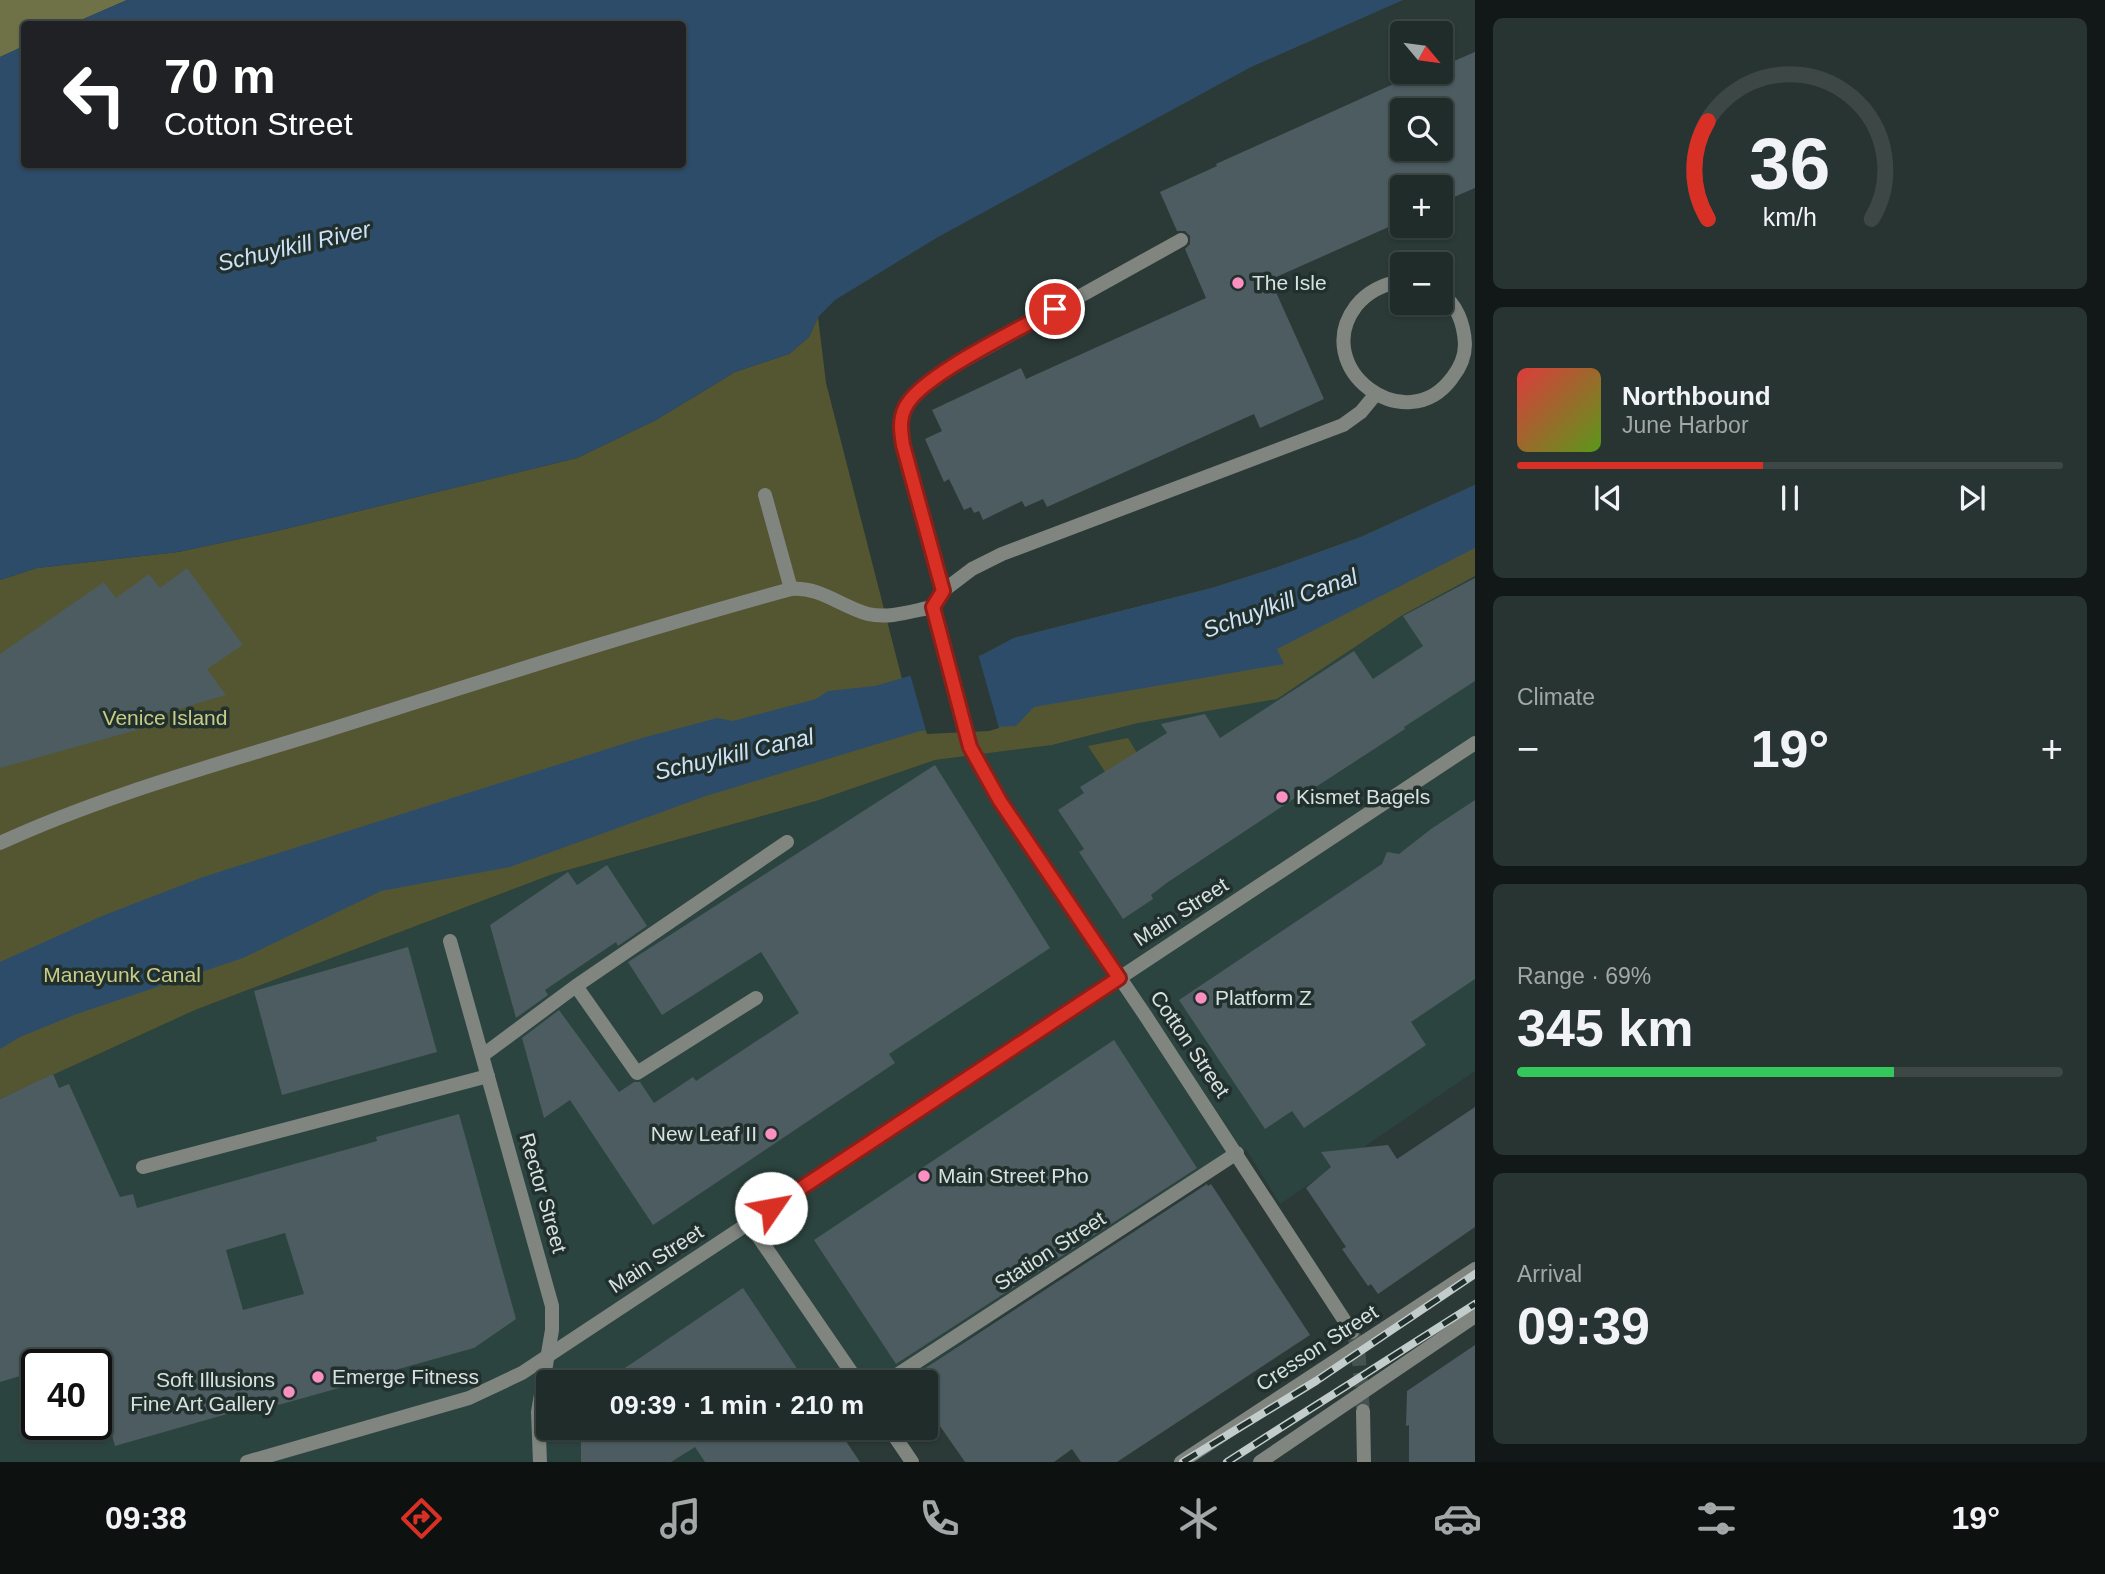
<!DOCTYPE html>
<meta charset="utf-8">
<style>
body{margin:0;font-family:Helvetica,sans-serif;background:#283431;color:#f1f3f6;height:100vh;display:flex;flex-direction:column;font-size:26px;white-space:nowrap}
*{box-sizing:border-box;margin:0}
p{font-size:23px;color:#a2a7a8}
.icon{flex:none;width:38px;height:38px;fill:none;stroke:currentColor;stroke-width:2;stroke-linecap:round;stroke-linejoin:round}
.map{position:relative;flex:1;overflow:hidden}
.details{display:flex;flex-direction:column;gap:18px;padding:18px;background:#121817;width:630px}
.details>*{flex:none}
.top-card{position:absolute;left:21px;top:21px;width:665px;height:147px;border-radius:7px;box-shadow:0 2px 5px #0004,0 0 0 2px #3d4846;background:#202124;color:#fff;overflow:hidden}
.needle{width:46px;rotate:119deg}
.fabs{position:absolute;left:1390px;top:21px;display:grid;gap:14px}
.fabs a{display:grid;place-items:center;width:63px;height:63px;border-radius:7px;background:#202c29;box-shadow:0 2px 5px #0004,0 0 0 2px #3d4846;font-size:35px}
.speed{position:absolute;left:21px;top:1349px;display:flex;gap:14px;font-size:35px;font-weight:700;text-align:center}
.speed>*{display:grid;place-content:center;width:91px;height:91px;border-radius:50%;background:#202c29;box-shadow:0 2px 5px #0004,0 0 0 2px #3d4846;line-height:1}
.speed .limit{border:4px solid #111;border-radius:10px;background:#fff;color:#111}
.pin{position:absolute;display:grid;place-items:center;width:60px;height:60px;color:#fff;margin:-30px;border:4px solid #fff;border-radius:50%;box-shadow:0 2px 7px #0007}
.me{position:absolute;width:77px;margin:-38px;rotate:57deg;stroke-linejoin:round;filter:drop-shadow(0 0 5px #0008)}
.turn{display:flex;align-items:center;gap:24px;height:147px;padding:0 28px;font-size:32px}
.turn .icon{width:91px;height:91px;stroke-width:2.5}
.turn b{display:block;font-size:49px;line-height:60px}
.big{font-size:52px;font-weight:800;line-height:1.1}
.details .widget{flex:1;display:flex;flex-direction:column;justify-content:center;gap:10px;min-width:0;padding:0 24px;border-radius:10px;background:#283431}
.details .dial{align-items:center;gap:0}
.dial svg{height:182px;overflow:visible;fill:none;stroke:#3d4846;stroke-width:7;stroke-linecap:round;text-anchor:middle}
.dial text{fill:#f1f3f6;stroke:none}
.song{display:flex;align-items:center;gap:21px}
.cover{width:84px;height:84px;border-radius:10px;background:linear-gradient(135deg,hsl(0 70% 55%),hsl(90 70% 35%))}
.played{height:7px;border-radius:4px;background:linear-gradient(90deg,#d93025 45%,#3d4846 45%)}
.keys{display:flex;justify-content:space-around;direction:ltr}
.heat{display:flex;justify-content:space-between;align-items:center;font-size:38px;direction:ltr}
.charge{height:10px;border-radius:5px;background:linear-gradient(90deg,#34c759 69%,#3d4846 0)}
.trip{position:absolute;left:536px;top:1370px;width:402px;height:70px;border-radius:7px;background:#202c29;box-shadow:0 2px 5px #0004,0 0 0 2px #3d4846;font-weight:800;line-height:70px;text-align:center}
.dock{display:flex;height:112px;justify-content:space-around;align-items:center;background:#0d1210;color:#a2a7a8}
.dock .icon{width:49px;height:49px}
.dock .current{color:#d93025}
.dock b{font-size:32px;color:#f1f3f6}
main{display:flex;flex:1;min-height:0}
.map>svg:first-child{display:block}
.built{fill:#2c443f;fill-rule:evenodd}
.green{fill:#545631}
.forest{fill:#6f7146}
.water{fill:#2d4c6a}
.pier{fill:#2b3a37}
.building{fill:#4c5c60;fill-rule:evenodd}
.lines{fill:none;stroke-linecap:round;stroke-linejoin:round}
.minor-tunnel{stroke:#455350;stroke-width:14;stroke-dasharray:14 7;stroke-linecap:butt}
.service{stroke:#808580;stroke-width:14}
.minor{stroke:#808580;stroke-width:14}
.tertiary{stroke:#808580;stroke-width:14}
.rail-casing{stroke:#c2ccca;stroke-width:8}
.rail{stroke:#21302d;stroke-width:5;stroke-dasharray:16;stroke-linecap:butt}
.route-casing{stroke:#8d1f18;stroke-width:18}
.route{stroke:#d93025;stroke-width:12}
.poi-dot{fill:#fc8fc2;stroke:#21302d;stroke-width:2.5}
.labels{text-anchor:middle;stroke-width:7;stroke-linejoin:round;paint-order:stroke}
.poi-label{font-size:21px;fill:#d7e1df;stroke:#21302d;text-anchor:start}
.park-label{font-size:21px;fill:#c8cc86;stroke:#21302d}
.street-label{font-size:21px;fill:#d7e1df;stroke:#21302d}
.water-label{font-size:23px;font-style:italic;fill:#cde2f7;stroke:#21302d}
</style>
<main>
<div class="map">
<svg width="1475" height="1462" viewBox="0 0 1475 1462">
<rect width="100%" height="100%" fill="#2b3a37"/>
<!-- built -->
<path class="built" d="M 1475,576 L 1475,1071 L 1280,1204 L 1246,1149 L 905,1382 L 548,1382 L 548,1428 L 839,1428 L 789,1462 L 0,1462 L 0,1099 L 195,1010 L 553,874 L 816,801 L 935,760 L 1052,745 L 1138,723 L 1401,616 ZM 37,1365 L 96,1365 L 96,1424 L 37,1424 Z"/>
<!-- green -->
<path class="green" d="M 818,317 L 826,383 L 902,679 L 982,655 L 1014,638 L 1212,588 L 1275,568 L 1361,537 L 1475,485 L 1475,576 L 1401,616 L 1277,699 L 1138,723 L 1052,745 L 935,760 L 816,801 L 553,874 L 195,1010 L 0,1099 L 0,580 L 37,568 L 178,552 L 277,531 L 577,458 L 656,420 L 735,372 L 789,354 L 809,337 Z
M 1128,738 L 1137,753 L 1131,811 L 1088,746 Z"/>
<!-- forest -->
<path class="forest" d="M 0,0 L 127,0 L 72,24 L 24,24 L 24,46 L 0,57 Z"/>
<!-- water -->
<path class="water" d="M 127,0 L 1403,0 L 1251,67 L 938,237 L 835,300 L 818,317 L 809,337 L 789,354 L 735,372 L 656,420 L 577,458 L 277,531 L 178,552 L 37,568 L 0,580 L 0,57 L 24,46 L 24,164 L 682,164 L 682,24 L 72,24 Z
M 1475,485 L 1475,548 L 1277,649 L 1284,664 L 1034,707 L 1016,726 L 920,731 L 706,796 L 510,867 L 381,891 L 243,958 L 74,1015 L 20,1037 L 0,1049 L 0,962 L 102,916 L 203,877 L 642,738 L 717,718 L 733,721 L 816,699 L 828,691 L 875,686 L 982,655 L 1014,638 L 1212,588 L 1275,568 L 1361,537 Z"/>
<!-- pier -->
<path class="pier" d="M 978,654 L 999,728 L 989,731 L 927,734 L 910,674 Z"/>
<!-- building -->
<path class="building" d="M 1475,52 L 1475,188 L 1440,203 L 1440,187 L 1402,187 L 1402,221 L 1274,278 L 1278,289 L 1275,290 L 1324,399 L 1260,428 L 1254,414 L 1047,507 L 1043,499 L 1025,507 L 1022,501 L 983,520 L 979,511 L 974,513 L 971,507 L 964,510 L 949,479 L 944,482 L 925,439 L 942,431 L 932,410 L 1021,368 L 1026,379 L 1206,298 L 1185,249 L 1190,244 L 1190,236 L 1185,231 L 1177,231 L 1160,192 L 1217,166 L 1216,164 L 1420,72 L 1440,72 L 1440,67 ZM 1402,110 L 1440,110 L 1440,149 L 1402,149 Z
M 187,568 L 243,645 L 207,669 L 226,695 L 145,719 L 151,726 L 0,768 L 0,654 L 104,582 L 116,598 L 149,574 L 160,588 Z
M 1475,578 L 1475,681 L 1404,727 L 1405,729 L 1308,792 L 1307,790 L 1168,882 L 1151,895 L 1153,899 L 1123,919 L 1079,852 L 1084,849 L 1058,810 L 1084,793 L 1080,787 L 1167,733 L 1161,724 L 1205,714 L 1220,738 L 1354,651 L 1373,679 L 1423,646 L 1403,616 Z
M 935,765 L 1050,948 L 889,1054 L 895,1063 L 653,1225 L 570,1100 L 544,1118 L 522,1038 L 559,1010 L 619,1092 L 634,1082 L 640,1082 L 654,1103 L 693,1077 L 696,1081 L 799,1013 L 761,952 L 662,1015 L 628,962 Z
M 1475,800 L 1475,979 L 1411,1022 L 1426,1045 L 1304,1128 L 1292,1111 L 1265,1129 L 1179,1000 L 1382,864 L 1387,852 L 1399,854 L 1431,829 Z
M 607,865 L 647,926 L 618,946 L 616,942 L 545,990 L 548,995 L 516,1018 L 490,925 L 568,872 L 577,885 Z
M 408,947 L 437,1052 L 282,1095 L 254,991 Z
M 1114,1040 L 1197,1168 L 896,1364 L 814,1240 Z
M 53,1074 L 59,1088 L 69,1084 L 120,1197 L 133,1194 L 137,1208 L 377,1141 L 376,1137 L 459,1114 L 516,1319 L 474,1348 L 345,1384 L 346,1386 L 307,1397 L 278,1405 L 276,1400 L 115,1446 L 96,1379 L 96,1365 L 92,1365 L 90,1356 L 58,1365 L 37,1365 L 37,1371 L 0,1382 L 0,1099 ZM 285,1233 L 304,1294 L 243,1310 L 226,1250 Z
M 1475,1107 L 1475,1227 L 1378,1294 L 1371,1284 L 1368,1286 L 1342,1249 L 1346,1247 L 1306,1188 L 1331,1167 L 1321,1152 L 1388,1145 L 1397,1159 Z
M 1207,1184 L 1208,1186 L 1211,1184 L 1310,1335 L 1117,1462 L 1081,1462 L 1072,1449 L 1054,1462 L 965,1462 L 926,1406 L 926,1382 L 909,1382 L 907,1380 Z
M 743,1288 L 806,1382 L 602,1382 L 631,1364 Z
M 1475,1345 L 1475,1462 L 1409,1462 L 1409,1425 L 1406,1426 L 1407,1391 Z
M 581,1428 L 837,1428 L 860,1462 L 705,1462 L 695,1447 L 671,1462 L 581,1462 Z"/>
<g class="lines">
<!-- minor-tunnel -->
<path class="minor-tunnel" d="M 1352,1332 L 1358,1347 L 1363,1411"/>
<!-- service -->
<path class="service" d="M 1402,281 C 1383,284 1368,291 1356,306 C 1309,368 1406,441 1452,378 C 1460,368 1465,357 1465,344 C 1464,324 1457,304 1440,293
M 765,495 L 791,589
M 943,591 L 903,445 C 897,402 915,393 947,370 L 1181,240
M 940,596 L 943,591 L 972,569 L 1002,554 L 1343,425 L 1361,412 L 1375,395
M 0,843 C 104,795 216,765 325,731 C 480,682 634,632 791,589 C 819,586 842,607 868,614 C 889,619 912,611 933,607 L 947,664
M 576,986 L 637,1073 L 756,998
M 483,1055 L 576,986 L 787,842
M 143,1167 L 488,1076"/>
<!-- minor -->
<path class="minor" d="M 947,664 L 970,747 L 1000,801 L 1145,1015 L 1352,1332
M 450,941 L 552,1306 L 552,1330 L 538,1412 L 540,1462
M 749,1223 L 858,1382
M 886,1382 L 1237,1153
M 1363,1411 L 1364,1462
M 889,1428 L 912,1462
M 1181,1462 L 1475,1269
M 1260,1462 L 1475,1316"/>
<!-- tertiary -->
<path class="tertiary" d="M 247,1462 L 469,1398 L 522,1373 L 1475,743"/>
<defs>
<path id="rail" d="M 1183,1462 L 1316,1381 L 1475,1274
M 1227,1462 L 1475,1304"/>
</defs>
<!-- rail casing -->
<use href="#rail" class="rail-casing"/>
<!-- rail -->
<use href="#rail" class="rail"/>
</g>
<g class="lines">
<defs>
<path id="route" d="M 771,1208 L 1119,978 L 1000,801 L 970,747 L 933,607 L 943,591 L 903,445 C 901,432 899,420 905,408 C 919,376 1022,328 1055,309"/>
</defs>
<!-- route casing -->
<use href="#route" class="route-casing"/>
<!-- route -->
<use href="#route" class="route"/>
</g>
<!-- markers -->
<g class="poi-dot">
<circle cx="1238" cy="283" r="7"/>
<circle cx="1282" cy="797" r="7"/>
<circle cx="1201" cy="998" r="7"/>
<circle cx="771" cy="1134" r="7"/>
<circle cx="924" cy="1176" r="7"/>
<circle cx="318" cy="1377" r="7"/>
<circle cx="289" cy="1392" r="7"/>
</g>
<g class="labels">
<!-- poi labels -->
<g class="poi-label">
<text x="1252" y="290">The Isle</text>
<text x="1296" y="804">Kismet Bagels</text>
<text x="1215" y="1005">Platform Z</text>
<text x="757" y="1141" text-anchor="end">New Leaf II</text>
<text x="938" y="1183">Main Street Pho</text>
<text x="332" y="1384">Emerge Fitness</text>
<text x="275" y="1387" text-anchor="end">Soft Illusions<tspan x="275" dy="24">Fine Art Gallery</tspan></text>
</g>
<!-- park labels -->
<g class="park-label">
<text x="165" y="725">Venice Island</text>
<text x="122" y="982">Manayunk Canal</text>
</g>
<!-- street labels -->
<g class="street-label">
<text transform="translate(1181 912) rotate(-33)" y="7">Main Street</text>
<text transform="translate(1190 1044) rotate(56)" y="7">Cotton Street</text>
<text transform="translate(543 1193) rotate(74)" y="7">Rector Street</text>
<text transform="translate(1050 1251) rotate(-33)" y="7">Station Street</text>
<text transform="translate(656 1259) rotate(-33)" y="7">Main Street</text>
<text transform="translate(1317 1348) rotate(-33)" y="7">Cresson Street</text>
</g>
<!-- water labels -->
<g class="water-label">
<text transform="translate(294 246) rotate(-13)" y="8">Schuylkill River</text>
<text transform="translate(1280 603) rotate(-20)" y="8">Schuylkill Canal</text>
<text transform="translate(734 754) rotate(-13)" y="8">Schuylkill Canal</text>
</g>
</g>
</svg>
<div class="fabs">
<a><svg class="needle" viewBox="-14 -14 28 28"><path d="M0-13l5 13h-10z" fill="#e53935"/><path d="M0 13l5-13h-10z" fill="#a2a7a8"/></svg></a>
<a><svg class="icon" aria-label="search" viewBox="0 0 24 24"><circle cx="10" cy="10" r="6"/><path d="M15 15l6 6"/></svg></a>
<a>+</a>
<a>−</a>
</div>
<div class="speed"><div class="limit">40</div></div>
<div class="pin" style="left:1055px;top:309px;background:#d93025"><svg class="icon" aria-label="arrive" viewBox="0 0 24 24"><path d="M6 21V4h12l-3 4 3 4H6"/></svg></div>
<svg class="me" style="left:771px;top:1208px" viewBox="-20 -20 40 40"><circle r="19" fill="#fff"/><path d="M0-13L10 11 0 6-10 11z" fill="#d93025"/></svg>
<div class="trip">09:39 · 1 min · 210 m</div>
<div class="top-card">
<div class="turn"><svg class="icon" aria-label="left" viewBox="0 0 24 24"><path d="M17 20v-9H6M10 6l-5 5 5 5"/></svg><div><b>70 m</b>Cotton Street</div></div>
</div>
</div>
<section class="details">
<div class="widget dial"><svg viewBox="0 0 100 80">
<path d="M14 69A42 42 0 1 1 86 69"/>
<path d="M14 69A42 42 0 0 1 14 26" stroke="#d93025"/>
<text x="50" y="56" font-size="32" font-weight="700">36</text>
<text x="50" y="72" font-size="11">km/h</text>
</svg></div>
<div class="widget">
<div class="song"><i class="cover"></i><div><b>Northbound</b><p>June Harbor</p></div></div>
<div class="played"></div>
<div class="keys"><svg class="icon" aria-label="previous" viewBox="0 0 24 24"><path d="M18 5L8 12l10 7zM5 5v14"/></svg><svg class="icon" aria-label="pause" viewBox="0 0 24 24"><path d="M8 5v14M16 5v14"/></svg><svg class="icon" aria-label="next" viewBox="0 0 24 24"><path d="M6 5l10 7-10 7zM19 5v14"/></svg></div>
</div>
<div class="widget"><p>Climate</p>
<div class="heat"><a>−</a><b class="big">19°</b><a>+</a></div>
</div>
<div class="widget"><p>Range · 69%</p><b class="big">345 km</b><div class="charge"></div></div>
<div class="widget"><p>Arrival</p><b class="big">09:39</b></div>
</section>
</main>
<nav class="dock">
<b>09:38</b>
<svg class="icon current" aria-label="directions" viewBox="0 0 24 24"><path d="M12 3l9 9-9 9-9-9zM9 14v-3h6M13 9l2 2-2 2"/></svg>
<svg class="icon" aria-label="music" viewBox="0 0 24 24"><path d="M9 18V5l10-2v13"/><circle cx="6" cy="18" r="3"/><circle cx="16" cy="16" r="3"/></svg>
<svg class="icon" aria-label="phone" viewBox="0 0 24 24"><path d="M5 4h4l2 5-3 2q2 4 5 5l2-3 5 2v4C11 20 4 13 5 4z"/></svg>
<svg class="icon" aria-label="climate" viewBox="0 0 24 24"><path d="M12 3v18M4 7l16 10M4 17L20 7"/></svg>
<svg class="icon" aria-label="car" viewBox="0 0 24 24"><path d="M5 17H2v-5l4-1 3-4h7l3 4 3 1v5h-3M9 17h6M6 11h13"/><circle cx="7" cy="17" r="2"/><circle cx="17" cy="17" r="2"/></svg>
<svg class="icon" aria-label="filters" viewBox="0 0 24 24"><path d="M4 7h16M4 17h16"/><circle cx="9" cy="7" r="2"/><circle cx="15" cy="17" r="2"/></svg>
<b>19°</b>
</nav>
